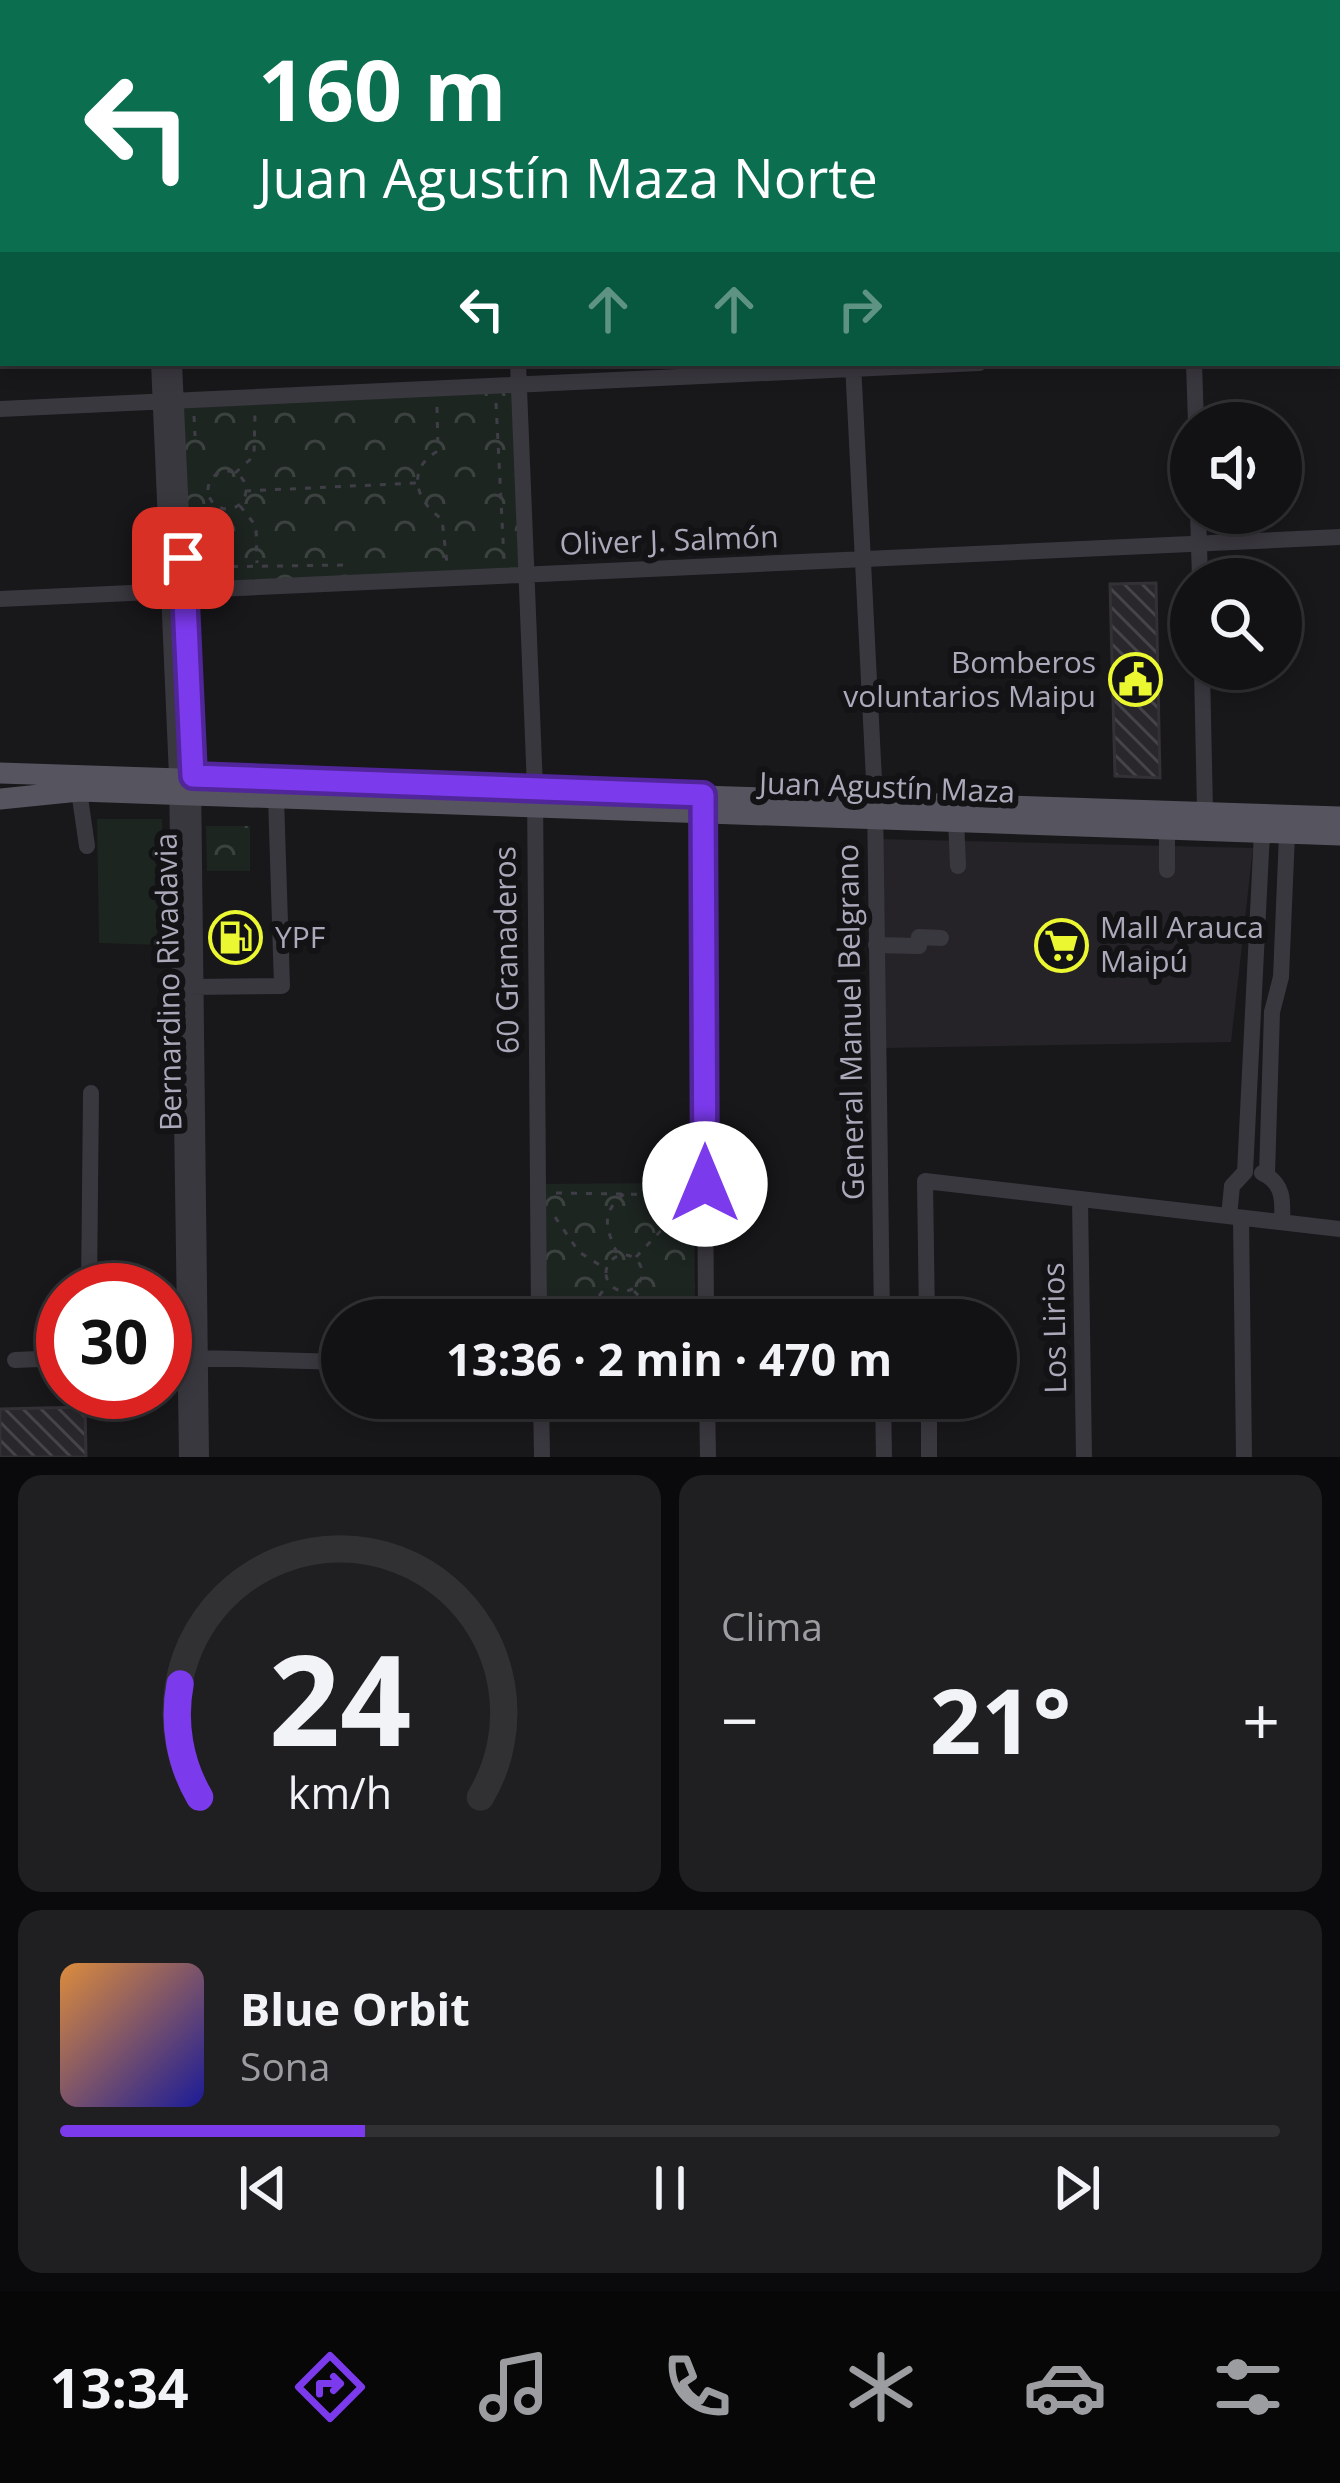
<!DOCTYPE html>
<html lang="es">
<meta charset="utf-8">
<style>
body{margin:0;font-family:"Open Sans",sans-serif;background:#1f1f22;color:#f1f3f6;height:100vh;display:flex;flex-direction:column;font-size:45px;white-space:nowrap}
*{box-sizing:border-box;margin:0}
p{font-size:39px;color:#9c9da0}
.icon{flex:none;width:66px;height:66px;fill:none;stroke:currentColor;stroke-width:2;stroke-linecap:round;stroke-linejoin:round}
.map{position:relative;height:1457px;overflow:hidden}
.sheet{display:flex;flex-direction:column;gap:18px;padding:18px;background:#0a090b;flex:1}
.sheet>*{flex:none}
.banner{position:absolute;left:0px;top:0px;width:1341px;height:366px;box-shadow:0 6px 18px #0003,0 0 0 3px #313134;background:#0b6e4f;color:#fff;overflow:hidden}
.fabs{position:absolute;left:1170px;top:402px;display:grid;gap:24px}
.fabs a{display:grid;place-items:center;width:132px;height:132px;border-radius:50%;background:#121114;box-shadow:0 6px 18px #0003,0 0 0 3px #313134;font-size:60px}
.speed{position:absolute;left:36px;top:1263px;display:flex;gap:24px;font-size:60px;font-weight:700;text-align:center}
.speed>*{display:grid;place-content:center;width:156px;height:156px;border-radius:50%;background:#121114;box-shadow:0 6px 18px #0003,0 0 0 3px #313134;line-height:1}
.speed .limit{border:18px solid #d22;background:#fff;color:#111}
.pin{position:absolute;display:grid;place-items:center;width:102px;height:102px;color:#fff;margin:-51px;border-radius:24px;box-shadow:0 6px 18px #0006}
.me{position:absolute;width:132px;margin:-66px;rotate:0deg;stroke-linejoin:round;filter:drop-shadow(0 0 9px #0008)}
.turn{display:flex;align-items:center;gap:42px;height:252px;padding:0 60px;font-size:54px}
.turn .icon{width:156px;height:156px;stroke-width:2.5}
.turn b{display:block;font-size:84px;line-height:102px}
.lanes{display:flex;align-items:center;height:114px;padding:0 60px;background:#0003;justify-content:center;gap:60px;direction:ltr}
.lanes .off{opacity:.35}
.big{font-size:90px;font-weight:700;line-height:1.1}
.sheet .widget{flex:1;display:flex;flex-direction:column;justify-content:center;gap:18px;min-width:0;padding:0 42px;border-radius:24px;background:#1f1f22}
.sheet .dial{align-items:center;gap:0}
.dial svg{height:312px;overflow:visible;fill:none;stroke:#313134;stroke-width:7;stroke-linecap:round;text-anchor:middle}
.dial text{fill:#f1f3f6;stroke:none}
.song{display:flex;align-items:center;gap:36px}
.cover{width:144px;height:144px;border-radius:18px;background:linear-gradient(135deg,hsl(30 70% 55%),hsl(240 70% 35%))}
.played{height:12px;border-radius:6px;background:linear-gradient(90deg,#7c3aed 25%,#313134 25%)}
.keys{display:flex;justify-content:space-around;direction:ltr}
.heat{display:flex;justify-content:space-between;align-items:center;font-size:66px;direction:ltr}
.sheet .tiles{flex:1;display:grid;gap:18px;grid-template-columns:1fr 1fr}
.widget:last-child{grid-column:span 2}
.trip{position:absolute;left:321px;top:1299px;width:696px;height:120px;border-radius:60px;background:#121114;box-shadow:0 6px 18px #0003,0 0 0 3px #313134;font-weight:700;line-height:120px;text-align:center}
.tab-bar{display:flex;height:192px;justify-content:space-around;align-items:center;background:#070708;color:#9c9da0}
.tab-bar .icon{width:84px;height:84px}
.tab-bar .selected{color:#7c3aed}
.tab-bar b{font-size:54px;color:#f1f3f6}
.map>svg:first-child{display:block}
.built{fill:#252327}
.forest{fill:url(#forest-crowns)}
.pitch{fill:#1d2521}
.building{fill:url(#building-back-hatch);stroke:#333136;stroke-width:3}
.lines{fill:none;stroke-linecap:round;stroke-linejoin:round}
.path{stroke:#3f3e46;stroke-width:3;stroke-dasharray:6 9;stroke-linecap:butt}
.minor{stroke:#3a383f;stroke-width:16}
.major{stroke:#56545e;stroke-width:21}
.route-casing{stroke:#51269a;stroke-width:30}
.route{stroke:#7c3aed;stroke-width:21}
.labels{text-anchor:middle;stroke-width:12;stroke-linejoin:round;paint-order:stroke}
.street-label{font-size:30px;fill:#aba9ba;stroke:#131215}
.poi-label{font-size:30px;fill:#aba9ba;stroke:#131215;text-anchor:start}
</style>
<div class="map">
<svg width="1340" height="1457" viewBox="0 0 1340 1457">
<defs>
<pattern id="forest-crowns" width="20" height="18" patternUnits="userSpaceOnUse" patternTransform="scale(3)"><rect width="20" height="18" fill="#1d2521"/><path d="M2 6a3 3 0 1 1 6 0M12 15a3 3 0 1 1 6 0" fill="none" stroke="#3b423f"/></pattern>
<pattern id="building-back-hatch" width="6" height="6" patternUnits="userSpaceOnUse" patternTransform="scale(3)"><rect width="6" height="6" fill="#29272b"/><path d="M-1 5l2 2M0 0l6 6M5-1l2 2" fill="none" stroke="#454448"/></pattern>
</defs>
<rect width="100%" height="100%" fill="#18171a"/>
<!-- built -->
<path class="built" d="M 878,839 L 1253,848 L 1231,1042 L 881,1048 Z"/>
<!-- forest -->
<path class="forest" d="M 519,384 L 527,573 L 184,591 L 176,400 Z
M 206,826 L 250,826 L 250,871 L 207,871 Z
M 694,1183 L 695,1320 L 539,1320 L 537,1184 Z"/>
<!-- pitch -->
<path class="pitch" d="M 97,819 L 162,819 L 162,945 L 99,943 Z"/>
<!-- building -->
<path class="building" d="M 1156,583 L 1160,778 L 1115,776 L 1110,584 Z
M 85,1407 L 86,1457 L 0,1457 L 0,1409 Z"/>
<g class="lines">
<!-- path -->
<path class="path" d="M 496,403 L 504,559
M 437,407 L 438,451 C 406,468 415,501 442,519 L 447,564
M 194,416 L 195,436
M208 490a19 19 0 1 1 38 0a19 19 0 1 1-38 0Z
M 235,473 L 254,456 L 255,413
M 245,491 L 417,483
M 240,506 L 256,526 L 257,563
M 202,567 L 349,565
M 556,1193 L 689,1195
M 555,1217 L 579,1252 L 606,1269
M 617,1253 C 606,1228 600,1213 624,1194
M606 1273a18 18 0 1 1 36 0a18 18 0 1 1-36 0Z
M 636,1257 L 687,1203
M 634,1291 L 661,1320
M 581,1320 L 608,1284"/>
<!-- minor -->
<path class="minor" d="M 143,0 L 143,3
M 159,0 L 159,3
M 500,0 L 500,3
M 838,0 L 838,3
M 1179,0 L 1179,3
M 1338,157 L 1340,157
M 0,218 L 3,218
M 1338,349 L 1340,349
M 159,363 L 177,776 L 187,1457
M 174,363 L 193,776 L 201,1457
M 518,363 L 535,788 L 539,1320
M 853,363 L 875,800 L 882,1320
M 1194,363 L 1196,423
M 0,409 L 979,363
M 1198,513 L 1200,579
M 0,599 L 1340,537
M 1202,669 L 1205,811
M 79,791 L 87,846
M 703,805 L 706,1320
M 956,819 L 958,866
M 1167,829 L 1167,870
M 919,937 L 941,938
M 876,945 L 919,946
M 191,987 L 282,986 L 276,797
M 1262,1173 C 1284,1183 1283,1201 1282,1222
M 1267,1175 L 1272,1012 L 1281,977 L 1287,834
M 1080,1199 L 1084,1457
M 1229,1216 L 1232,1186 L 1245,1172 L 1262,832
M 1241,1218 L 1244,1457
M 89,1290 L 91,1093
M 927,1320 L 925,1181 L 1340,1229
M 165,1357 L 342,1362
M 15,1360 L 63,1358
M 541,1398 L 542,1457
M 707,1398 L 708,1457
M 883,1398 L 884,1457
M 929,1398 L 929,1457"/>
<!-- major -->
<path class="major" d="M 0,773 L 1340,817
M 0,799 L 79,791 L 1340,835"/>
</g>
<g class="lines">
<defs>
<path id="route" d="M 183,558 L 193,776 L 703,795 L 705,1184"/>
</defs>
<!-- route casing -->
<use href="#route" class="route-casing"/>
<!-- route -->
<use href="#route" class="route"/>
</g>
<!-- icons -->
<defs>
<symbol id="civic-ring" viewBox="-11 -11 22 22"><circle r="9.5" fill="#131215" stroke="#ebf831" stroke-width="1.5"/><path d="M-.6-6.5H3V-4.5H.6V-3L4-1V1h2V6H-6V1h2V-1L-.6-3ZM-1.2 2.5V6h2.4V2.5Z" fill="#ebf831"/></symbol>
<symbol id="fuel-ring" viewBox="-11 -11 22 22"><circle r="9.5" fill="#131215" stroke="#ebf831" stroke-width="1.5"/><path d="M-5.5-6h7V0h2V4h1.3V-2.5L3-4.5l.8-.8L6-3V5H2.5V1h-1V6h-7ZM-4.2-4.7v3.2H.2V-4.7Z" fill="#ebf831"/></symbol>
<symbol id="supermarket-ring" viewBox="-11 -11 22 22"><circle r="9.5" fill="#131215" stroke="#ebf831" stroke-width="1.5"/><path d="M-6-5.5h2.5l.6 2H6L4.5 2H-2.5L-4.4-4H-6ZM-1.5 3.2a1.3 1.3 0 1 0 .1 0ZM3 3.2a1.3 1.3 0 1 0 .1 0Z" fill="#ebf831"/></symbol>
</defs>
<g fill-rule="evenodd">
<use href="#civic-ring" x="1106" y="650" width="59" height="59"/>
<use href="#fuel-ring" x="206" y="908" width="59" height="59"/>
<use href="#supermarket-ring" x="1032" y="916" width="59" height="59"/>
</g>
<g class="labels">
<!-- street labels -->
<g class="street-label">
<text transform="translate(669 541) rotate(-2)" y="10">Oliver J. Salmón</text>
<text transform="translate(887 788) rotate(2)" y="10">Juan Agustín Maza</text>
<text transform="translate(507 950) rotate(-91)" y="10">60 Granaderos</text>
<text transform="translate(169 982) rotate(-91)" y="10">Bernardino Rivadavia</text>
<text transform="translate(851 1022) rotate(-91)" y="10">General Manuel Belgrano</text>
<text transform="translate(1055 1328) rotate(-91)" y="10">Los Lirios</text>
</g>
<!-- poi labels -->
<g class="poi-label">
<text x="1096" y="673" text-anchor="end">Bomberos<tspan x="1096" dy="34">voluntarios Maipu</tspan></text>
<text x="1100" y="938">Mall Arauca<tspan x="1100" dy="34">Maipú</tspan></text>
<text x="275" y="948">YPF</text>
</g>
</g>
</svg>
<div class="fabs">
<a><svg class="icon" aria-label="sound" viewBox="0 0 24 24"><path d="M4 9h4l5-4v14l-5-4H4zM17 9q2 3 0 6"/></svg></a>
<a><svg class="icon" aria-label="search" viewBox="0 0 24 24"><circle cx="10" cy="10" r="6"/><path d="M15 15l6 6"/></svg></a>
</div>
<div class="speed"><div class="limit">30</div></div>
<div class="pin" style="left:183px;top:558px;background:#d93025"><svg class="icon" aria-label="arrive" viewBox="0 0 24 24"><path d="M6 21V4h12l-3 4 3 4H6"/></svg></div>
<svg class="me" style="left:705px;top:1184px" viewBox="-20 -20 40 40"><circle r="19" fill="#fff"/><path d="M0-13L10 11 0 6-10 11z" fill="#7c3aed"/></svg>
<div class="trip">13:36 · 2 min · 470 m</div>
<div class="banner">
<div class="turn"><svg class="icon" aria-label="left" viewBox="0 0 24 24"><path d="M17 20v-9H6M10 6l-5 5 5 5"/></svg><div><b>160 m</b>Juan Agustín Maza Norte</div></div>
<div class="lanes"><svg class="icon" aria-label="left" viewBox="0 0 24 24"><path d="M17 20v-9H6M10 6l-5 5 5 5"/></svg><svg class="icon off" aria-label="ahead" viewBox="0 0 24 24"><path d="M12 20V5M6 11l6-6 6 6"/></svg><svg class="icon off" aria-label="ahead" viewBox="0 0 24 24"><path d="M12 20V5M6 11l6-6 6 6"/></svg><svg class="icon off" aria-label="right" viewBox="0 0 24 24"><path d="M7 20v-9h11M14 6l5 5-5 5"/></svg></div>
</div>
</div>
<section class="sheet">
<div class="tiles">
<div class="widget dial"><svg viewBox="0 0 100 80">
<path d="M14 69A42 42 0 1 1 86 69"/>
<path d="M14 69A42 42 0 0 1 9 40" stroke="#7c3aed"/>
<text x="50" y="56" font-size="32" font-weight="700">24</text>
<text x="50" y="72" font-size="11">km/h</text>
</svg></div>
<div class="widget"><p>Clima</p>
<div class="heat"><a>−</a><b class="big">21°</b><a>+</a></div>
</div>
<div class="widget">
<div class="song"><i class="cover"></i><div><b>Blue Orbit</b><p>Sona</p></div></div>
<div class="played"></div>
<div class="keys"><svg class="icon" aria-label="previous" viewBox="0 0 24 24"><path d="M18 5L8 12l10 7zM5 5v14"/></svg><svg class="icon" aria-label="pause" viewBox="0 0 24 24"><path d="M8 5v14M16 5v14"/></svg><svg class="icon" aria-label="next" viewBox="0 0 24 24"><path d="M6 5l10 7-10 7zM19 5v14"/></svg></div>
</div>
</div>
</section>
<nav class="tab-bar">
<b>13:34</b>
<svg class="icon selected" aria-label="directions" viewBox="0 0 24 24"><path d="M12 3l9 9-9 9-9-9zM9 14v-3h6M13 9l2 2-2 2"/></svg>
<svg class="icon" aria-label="music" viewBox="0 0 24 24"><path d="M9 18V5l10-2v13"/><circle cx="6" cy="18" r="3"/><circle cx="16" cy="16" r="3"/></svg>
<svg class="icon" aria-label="phone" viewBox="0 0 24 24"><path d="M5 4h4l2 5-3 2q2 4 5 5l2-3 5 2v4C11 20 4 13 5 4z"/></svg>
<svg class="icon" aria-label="climate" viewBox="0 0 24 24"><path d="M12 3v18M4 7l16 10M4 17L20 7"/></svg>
<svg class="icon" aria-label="car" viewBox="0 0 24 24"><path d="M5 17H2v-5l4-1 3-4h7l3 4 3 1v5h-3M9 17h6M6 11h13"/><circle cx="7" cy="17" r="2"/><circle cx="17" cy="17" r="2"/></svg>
<svg class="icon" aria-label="filters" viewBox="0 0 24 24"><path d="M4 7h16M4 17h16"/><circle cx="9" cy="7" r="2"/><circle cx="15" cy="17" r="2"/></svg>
</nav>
